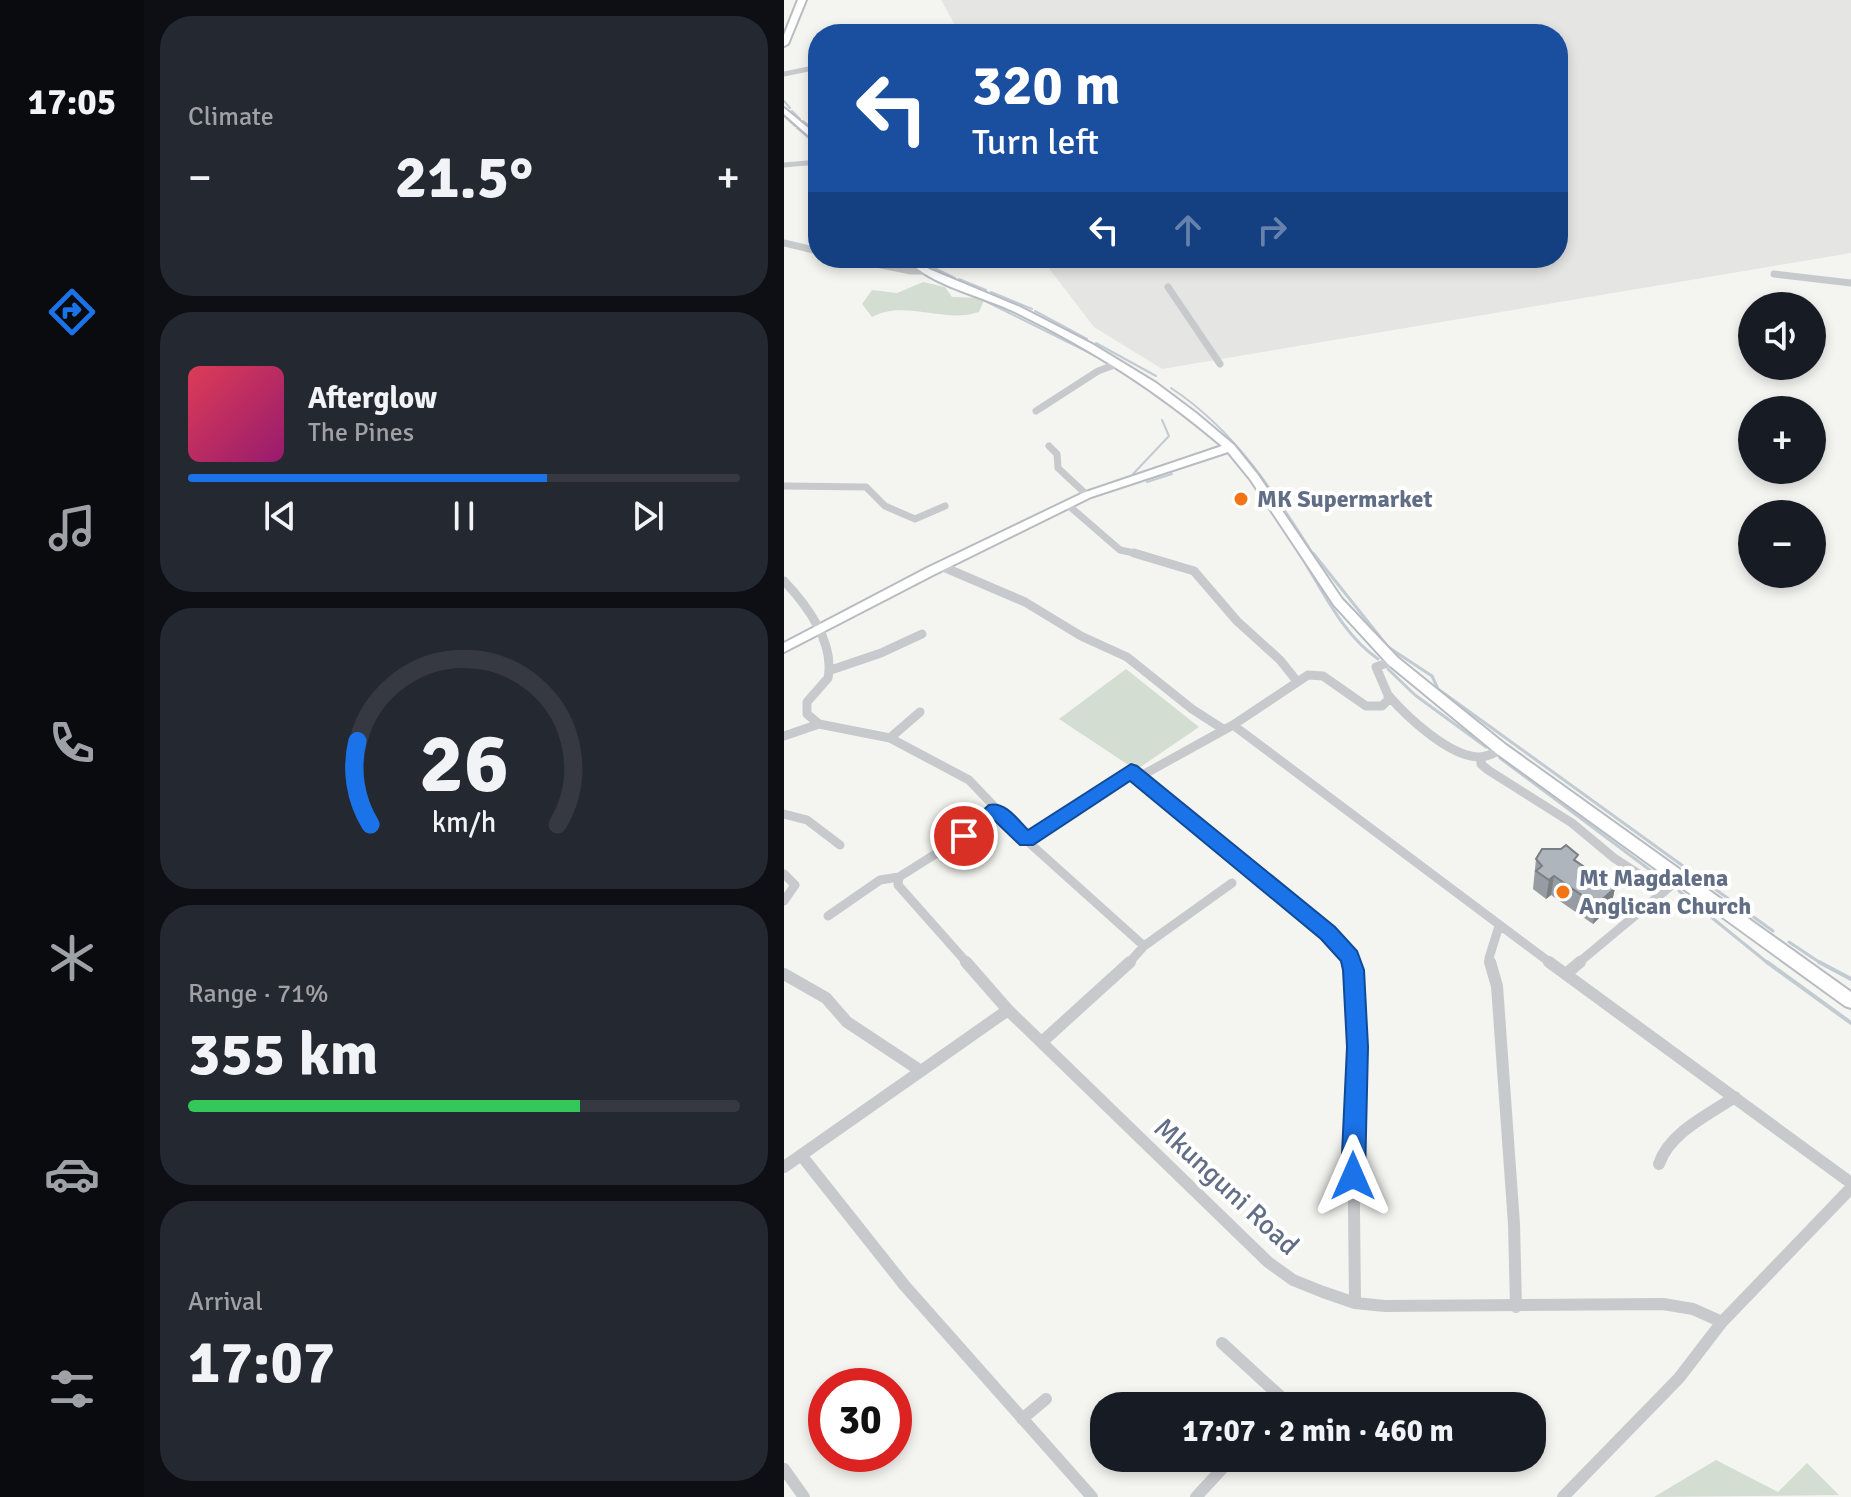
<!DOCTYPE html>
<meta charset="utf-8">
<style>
body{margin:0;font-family:Signika,sans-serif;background:#242831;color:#f1f3f6;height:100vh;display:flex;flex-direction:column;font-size:30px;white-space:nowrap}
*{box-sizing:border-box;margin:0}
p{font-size:26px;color:#9ea1a6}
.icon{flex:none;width:44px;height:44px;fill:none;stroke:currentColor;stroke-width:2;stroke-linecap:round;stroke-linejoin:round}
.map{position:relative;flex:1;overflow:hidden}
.details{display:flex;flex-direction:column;gap:16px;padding:16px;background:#0d0f14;width:640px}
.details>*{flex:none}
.guide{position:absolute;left:24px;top:24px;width:760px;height:244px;border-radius:32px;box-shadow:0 4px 12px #0003;background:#1a4fa0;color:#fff;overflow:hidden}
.controls{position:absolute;left:954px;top:292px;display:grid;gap:16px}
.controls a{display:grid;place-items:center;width:88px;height:88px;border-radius:50%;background:#171b24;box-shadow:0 4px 12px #0003;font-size:40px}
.speed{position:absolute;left:24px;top:1368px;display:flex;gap:16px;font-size:40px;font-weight:700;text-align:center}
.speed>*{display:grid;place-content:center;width:104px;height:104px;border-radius:50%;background:#171b24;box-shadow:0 4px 12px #0003;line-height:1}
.speed .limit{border:12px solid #d22;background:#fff;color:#111}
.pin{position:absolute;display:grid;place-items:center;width:68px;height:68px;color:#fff;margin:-34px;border:4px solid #fff;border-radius:50%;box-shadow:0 2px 8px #0007}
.me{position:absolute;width:88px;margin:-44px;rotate:0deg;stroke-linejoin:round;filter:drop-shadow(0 0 6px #0008)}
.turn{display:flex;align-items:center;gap:28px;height:168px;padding:0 32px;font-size:36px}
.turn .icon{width:104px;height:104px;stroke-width:2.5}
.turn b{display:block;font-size:56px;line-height:68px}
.lanes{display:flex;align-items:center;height:76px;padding:0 32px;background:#0003;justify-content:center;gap:40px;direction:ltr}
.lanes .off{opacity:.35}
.big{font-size:60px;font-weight:700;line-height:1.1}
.details .card{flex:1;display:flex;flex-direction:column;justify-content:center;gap:12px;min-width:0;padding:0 28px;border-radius:32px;background:#242831}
.details .dial{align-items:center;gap:0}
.dial svg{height:208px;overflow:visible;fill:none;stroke:#363941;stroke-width:7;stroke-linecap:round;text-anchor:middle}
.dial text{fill:#f1f3f6;stroke:none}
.song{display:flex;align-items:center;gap:24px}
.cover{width:96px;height:96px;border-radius:12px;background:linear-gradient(135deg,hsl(350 70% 55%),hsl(320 70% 35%))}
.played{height:8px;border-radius:4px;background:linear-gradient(90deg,#1a73e8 65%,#363941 65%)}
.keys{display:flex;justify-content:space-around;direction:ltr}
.heat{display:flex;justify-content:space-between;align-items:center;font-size:44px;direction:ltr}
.charge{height:12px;border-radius:6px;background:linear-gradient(90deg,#34c759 71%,#363941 0)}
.trip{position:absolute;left:306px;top:1392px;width:456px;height:80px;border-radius:32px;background:#171b24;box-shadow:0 4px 12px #0003;font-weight:700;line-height:80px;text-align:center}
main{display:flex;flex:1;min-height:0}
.menu{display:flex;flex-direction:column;width:144px;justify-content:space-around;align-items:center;background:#090b0e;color:#9ea1a6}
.menu .icon{width:56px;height:56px}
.menu .current{color:#1a73e8}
.menu b{font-size:36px;color:#f1f3f6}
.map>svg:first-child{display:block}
.built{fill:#e5e6e4}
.green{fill:#d4ddd2}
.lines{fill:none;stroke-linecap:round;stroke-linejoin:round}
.stream-far2{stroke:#c2cad2;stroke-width:2}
.stream-far1{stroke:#c2cad2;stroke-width:3}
.stream{stroke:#c2cad2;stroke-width:4}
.secondary-casing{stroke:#b8bcc2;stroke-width:4}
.street-far3{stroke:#c7c9cd;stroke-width:5}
.street-far2{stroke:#c7c9cd;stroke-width:7}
.street-far1{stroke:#c7c9cd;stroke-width:9}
.street{stroke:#c7c9cd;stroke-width:12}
.secondary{fill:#fff;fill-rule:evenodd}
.wall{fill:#969ca2}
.shaded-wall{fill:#7a7f84}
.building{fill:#afb5bc;stroke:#7a7f84;stroke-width:2}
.route{fill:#1a73e8;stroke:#114b97;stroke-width:2}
.poi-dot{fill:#f27414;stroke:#fff;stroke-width:3}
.labels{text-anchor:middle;stroke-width:8;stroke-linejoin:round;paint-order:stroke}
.poi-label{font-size:24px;font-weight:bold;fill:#616e85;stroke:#fff;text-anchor:start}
.near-street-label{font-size:28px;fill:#616e85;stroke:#fff}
</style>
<main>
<nav class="menu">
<b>17:05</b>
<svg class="icon current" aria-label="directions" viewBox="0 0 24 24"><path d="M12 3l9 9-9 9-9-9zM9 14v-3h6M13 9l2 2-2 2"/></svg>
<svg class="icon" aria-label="music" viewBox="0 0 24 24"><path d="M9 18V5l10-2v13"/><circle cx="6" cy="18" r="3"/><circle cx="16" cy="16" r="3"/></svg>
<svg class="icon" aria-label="phone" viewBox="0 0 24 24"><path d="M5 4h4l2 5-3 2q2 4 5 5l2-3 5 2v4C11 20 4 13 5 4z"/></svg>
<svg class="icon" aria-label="climate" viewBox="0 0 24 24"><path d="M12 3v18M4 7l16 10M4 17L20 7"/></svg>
<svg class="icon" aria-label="car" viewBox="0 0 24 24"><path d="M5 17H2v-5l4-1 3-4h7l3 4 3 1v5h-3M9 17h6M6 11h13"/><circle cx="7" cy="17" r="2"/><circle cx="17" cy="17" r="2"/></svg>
<svg class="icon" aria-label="filters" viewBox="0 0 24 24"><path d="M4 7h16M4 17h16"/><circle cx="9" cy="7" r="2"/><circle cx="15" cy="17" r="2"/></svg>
</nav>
<section class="details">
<div class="card"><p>Climate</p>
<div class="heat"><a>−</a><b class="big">21.5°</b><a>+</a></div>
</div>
<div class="card">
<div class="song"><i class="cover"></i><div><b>Afterglow</b><p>The Pines</p></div></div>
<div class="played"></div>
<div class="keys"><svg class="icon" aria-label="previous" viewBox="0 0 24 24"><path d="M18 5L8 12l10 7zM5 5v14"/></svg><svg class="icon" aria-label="pause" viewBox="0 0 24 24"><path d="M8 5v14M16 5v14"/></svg><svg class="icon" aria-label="next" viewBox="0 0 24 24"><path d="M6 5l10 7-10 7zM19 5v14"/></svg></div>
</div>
<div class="card dial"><svg viewBox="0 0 100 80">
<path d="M14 69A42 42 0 1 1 86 69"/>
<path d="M14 69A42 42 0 0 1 9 37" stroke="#1a73e8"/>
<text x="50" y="56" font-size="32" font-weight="700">26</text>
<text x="50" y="72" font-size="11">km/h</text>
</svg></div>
<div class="card"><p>Range · 71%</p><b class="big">355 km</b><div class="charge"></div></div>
<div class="card"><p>Arrival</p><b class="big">17:07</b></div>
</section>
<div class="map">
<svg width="1067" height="1497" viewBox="0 0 1067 1497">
<rect width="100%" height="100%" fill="#f4f5f1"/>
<!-- built -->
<path class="built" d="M 157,0 L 1067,0 L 1067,253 L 378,369 L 310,327 L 257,258 L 774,258 L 774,34 L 176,34 Z"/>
<!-- green -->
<path class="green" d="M 139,282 L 161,287 L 168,297 L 201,298 L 195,312 C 160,324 122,299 88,317 L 78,304 L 88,290 L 113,293 Z
M 342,669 L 415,727 L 352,770 L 275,719 Z
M 932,1460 L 994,1492 L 1023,1463 L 1055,1495 L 870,1497 Z"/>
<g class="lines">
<!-- stream-far2 -->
<path class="stream-far2" d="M 0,101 L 6,108
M 8,111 L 16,119
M 0,116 L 11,126
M 19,121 L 34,133
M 13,128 L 26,139
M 28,143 L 34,149
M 117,258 L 119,261
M 133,258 L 138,262
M 144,265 L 171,278
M 175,279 L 202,290
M 207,292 L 248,309
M 193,297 L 312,356
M 251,311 L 303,339
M 312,343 L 372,376
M 387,388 C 451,430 490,492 530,555
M 449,459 L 470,484
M 349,474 L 385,436 L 378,420
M 363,482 L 388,474
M 509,544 L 516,555"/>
<!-- stream-far1 -->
<path class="stream-far1" d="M 515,553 C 539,590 557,633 594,659
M 529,553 L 604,647 L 648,676 L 654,689 L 989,931
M 604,669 L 631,695 L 702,747
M 716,758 L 878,879
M 895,891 L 985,964
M 1005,942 L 1038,964"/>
<!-- stream -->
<path class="stream" d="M 983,962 L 1067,1023
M 1035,962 L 1067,979"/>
<defs>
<path id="secondary" d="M 14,0 L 22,0 L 4,44 L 0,46 L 0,35 Z
M 0,108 L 34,136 L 34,144 L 0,114 Z
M 121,258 L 132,258 L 145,269 L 236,307 L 308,344 L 372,383 L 412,413 L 450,445 L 474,475 L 558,599 L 614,658 L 722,745 L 1067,992 L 1067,1008 L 1061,1006 L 712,753 L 604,664 L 550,605 L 466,479 L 444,452 L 307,497 L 151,574 L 0,652 L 0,643 L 143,568 L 299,493 L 438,446 C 372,390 309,350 231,312 C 196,295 149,287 121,258 Z"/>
</defs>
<!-- secondary casing -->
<use href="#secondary" class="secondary-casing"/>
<!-- street-far3 -->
<path class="street-far3" d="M 0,74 L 34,67
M 0,165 L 34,162"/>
<!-- street-far2 -->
<path class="street-far2" d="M 0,243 L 34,251
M 62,258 L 127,271 L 142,271
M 990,274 L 1067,283
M 384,287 L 436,364
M 252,411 L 314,371 L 333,364
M 265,446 L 273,454 L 274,468 L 303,495
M 0,486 L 82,487 L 101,506 L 131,519 L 161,506
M 284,505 L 336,550 L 359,555"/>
<!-- street-far1 -->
<path class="street-far1" d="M 350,553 L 410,571 L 453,621 L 496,660 L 512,680
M 157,566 L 241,602 L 297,636 L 343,657 L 408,709 L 439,729
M 0,581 C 23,605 51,643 44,678 L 23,702 L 23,714 L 35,724 L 106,738 L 185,780 L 242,840 L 360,946 L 344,964
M 47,670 L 97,653 L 138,634
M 605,696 C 623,717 664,755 693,757 C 702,758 710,753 717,749
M 449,725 L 768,964
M 0,736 L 35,724
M 106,738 L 136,712
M 697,757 L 697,764 L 704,770 L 788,823 L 830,858 L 881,891
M 355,777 L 449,725 L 524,675 L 539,676 L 582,706 L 598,706 L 604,700 L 604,695 L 592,667 L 609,661
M 0,814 L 23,820 L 56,845
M 242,840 L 347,771 L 544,933 L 566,957 L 567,964
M 0,874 L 11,885 L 0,901
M 115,877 L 114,885 L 184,964
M 115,877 L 180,836 L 212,810
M 44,916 L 96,880 L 115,877
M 360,946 L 448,883
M 707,964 L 705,958 L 715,926
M 793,964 L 895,879"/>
<!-- street -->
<path class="street" d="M 182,962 L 224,1010 L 484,1262 L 509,1280 L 539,1292 L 571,1303 L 601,1306 L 879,1304 L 909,1309 L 938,1322
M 567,962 L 573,1007 L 569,1117 L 571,1303
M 706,962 L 713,986 L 730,1224 L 732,1307
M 765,962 L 1067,1183
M 0,974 L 42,998 L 63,1022 L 137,1071
M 782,974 L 796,962
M 259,1041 L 346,962
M 17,1155 L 121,1286 L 308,1497
M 875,1164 C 885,1133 925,1114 951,1097
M 0,1167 L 224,1010
M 438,1343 L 497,1397 L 494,1406
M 238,1419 L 262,1399
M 0,1469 L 20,1497
M 412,1497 L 448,1458
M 779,1497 L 895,1378 L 938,1322 L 1067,1188"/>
<!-- secondary -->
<use href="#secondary" class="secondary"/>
</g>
<!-- wall -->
<path class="wall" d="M 777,849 L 831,888 L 827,906 L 809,924 L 767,895 L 762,899 L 749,889 L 752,859 Z"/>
<!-- shaded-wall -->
<path class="shaded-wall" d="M 770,876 L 767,895 L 762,899 L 765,880 Z
M 831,888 L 827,906 L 809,924 L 812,905 Z"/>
<!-- building -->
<path class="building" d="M 782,845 L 794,855 L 790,860 L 831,888 L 812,905 L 770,876 L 765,880 L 752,871 L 758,866 L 752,859 L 758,849 L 777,849 Z"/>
<!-- route -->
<path class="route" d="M 347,764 L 353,766 L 551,927 L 573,951 L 580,970 L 584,1047 L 581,1176 L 577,1184 L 569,1187 L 561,1184 L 557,1176 L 563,1047 L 559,970 L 557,961 L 537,939 L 346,781 L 249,845 L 236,845 L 211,821 L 186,841 L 173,841 L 170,836 L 205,805 C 221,801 233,819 244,830 Z"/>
<!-- markers -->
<g class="poi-dot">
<circle cx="457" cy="499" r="8"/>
<circle cx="779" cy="892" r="8"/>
</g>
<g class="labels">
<!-- poi labels -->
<g class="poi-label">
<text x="473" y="507">MK Supermarket</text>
<text x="795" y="886">Mt Magdalena<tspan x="795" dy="28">Anglican Church</tspan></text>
</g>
<!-- near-street labels -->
<g class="near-street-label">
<text transform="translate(443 1186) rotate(43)" y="10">Mkunguni Road</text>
</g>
</g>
</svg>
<div class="controls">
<a><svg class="icon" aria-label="sound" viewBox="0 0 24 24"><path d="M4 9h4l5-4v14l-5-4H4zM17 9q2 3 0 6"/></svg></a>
<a>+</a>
<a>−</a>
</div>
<div class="speed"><div class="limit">30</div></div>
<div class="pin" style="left:180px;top:836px;background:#d93025"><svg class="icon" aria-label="arrive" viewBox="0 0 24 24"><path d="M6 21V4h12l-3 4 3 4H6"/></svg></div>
<svg class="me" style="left:569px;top:1176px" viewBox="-20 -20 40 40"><path d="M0-17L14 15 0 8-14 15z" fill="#1a73e8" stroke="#fff" stroke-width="4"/></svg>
<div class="trip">17:07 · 2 min · 460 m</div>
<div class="guide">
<div class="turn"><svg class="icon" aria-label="left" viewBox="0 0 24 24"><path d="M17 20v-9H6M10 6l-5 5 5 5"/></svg><div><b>320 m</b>Turn left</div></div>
<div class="lanes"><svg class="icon" aria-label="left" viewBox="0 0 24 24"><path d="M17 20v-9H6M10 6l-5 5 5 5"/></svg><svg class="icon off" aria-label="ahead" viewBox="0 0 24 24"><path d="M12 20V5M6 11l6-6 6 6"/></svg><svg class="icon off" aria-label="right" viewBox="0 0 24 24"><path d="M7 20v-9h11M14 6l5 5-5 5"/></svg></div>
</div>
</div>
</main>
